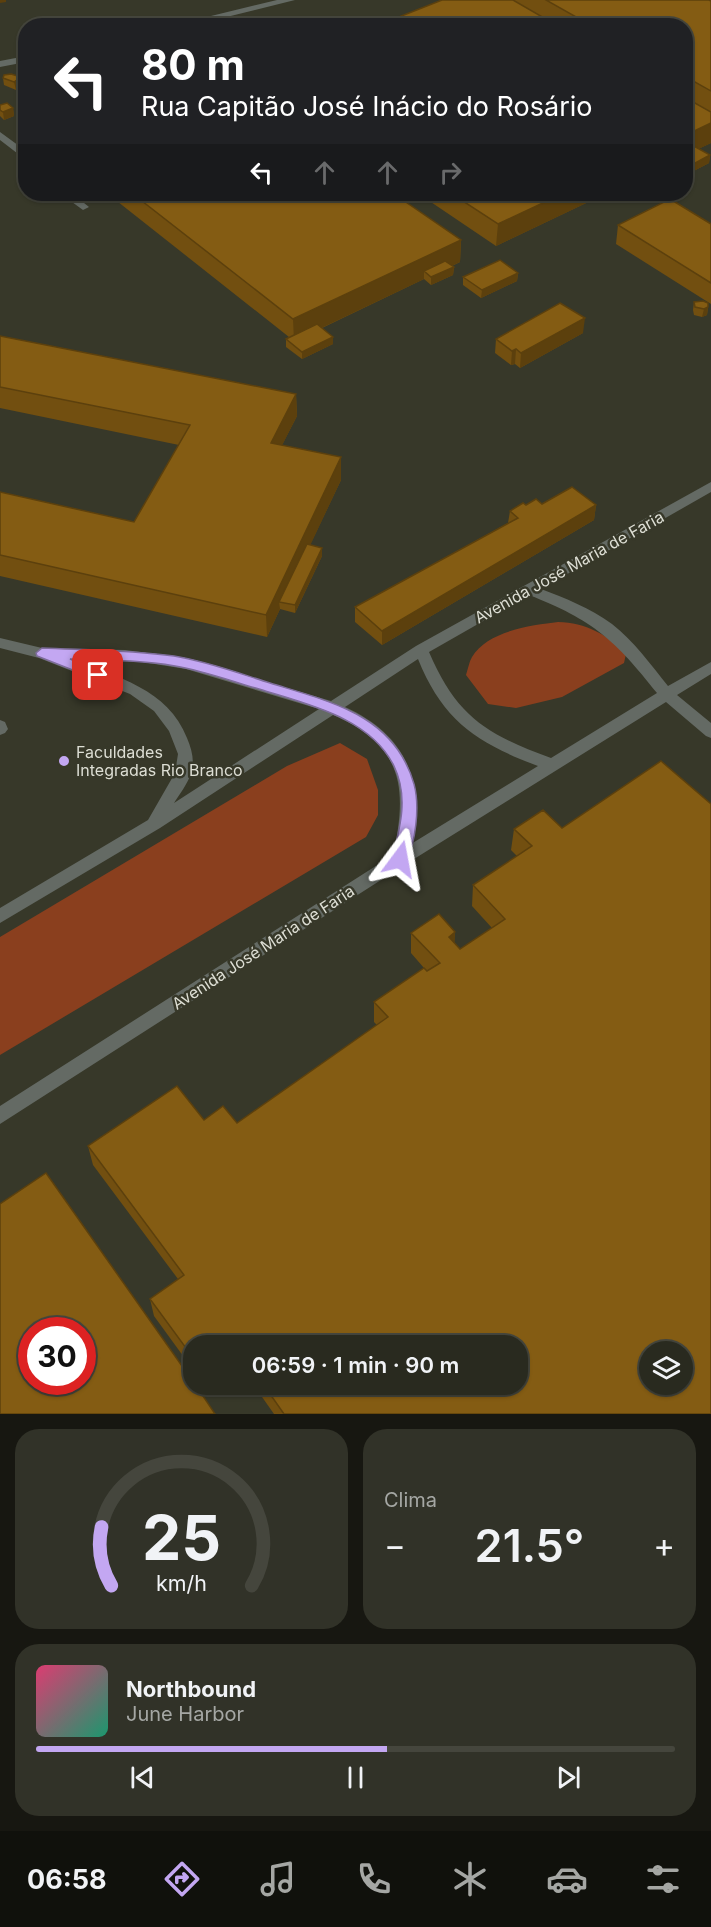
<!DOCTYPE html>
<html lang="pt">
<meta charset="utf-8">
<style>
body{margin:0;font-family:Inter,sans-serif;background:#313228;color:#f1f3f6;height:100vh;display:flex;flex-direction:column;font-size:22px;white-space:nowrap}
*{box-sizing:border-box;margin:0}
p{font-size:20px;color:#a5a7a4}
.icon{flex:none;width:33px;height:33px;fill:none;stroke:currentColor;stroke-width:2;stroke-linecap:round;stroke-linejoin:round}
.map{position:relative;height:1414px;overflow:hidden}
.side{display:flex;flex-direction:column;gap:15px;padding:15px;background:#171711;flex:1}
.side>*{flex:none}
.hud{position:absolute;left:18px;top:18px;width:675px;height:183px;border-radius:24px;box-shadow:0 2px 4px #0004,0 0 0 2px #45463d;background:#202124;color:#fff;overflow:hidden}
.controls{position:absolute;left:639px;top:1341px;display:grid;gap:12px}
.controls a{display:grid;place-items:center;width:54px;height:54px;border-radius:50%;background:#292a1f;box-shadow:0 2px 4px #0004,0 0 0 2px #45463d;font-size:30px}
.speed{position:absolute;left:18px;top:1317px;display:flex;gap:12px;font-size:30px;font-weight:700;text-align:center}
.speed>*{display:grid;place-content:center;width:78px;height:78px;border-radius:50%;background:#292a1f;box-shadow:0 2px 4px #0004,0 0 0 2px #45463d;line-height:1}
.speed .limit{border:9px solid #d22;background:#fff;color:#111}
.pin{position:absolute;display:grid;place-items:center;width:51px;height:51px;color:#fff;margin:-26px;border-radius:12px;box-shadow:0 3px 9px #0006}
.me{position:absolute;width:66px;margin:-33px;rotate:13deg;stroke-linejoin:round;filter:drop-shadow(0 0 4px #0008)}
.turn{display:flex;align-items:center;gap:21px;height:126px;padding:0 24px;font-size:27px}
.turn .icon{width:78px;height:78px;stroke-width:2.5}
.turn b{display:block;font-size:42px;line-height:51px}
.lanes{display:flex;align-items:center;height:57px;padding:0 24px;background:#0003;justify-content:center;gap:30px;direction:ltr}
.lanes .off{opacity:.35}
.big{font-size:45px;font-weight:600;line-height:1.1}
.side .tile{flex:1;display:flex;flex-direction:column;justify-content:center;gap:9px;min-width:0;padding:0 21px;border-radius:24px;background:#313228}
.side .dial{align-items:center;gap:0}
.dial svg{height:156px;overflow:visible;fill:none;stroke:#45463d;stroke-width:7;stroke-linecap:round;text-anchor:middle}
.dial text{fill:#f1f3f6;stroke:none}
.song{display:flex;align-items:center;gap:18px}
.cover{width:72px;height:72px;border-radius:9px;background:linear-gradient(135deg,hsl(340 70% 55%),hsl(160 70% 35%))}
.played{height:6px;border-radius:3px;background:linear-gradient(90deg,#c3a7f2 55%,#45463d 55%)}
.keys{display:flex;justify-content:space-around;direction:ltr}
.heat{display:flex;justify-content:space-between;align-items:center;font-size:33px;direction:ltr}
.side .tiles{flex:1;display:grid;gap:15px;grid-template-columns:1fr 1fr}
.tile:last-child{grid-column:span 2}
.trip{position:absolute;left:183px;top:1335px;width:345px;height:60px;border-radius:24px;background:#292a1f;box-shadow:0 2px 4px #0004,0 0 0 2px #45463d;font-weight:600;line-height:60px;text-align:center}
.tab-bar{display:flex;height:96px;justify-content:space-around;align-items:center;background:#10110c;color:#a5a7a4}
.tab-bar .icon{width:42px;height:42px}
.tab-bar .selected{color:#c3a7f2}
.tab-bar b{font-size:27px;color:#f1f3f6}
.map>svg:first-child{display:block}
.green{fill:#8a3f1e}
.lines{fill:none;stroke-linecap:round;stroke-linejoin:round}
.minor{fill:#646a64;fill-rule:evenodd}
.wall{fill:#724f10}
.shaded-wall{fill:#5c400d}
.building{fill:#845c13;stroke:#5c400d;stroke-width:1.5;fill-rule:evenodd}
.route{fill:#c3a7f2;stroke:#7f6d9d;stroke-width:1.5}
.poi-dot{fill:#c3a7f2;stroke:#373829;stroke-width:2}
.labels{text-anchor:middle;stroke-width:5;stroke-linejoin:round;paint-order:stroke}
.street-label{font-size:16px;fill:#ddded4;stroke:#373829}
.poi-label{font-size:16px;fill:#ddded4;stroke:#373829;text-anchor:start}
</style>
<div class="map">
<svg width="711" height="1414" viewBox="0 0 711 1414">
<rect width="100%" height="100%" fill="#373829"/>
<!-- green -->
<path class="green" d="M 558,622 C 586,623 607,634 626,654 L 624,663 L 562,697 L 516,708 L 488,704 L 466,675 C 468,669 469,662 472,657 C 487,631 532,625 558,622 Z
M 340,743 L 367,759 L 378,790 L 378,815 L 366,837 L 0,1055 L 0,937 L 287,766 Z"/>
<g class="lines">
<!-- minor -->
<path class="minor" d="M 277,0 L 295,0 L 190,26 L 170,26 Z
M 26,56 L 26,62 L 0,67 L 0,61 Z
M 0,132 L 26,151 L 26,160 L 0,140 Z
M 61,194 L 73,194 L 89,207 L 83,210 Z
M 711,482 L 711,492 L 541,589 C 565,598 590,608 612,624 C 634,641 651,665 668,686 L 711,662 L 711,674 L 677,695 L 711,723 L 711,738 L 706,736 L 666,702 L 406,864 L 0,1124 L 0,1106 L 393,855 C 408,788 403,745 333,715 L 160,828 L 0,923 L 0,908 L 148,820 L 175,773 L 178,754 L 169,731 L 154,711 L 130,694 L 39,658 L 0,648 L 0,638 L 42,648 L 125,650 L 186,658 L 331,701 L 416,646 ZM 529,595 C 593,620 615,640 657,693 L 551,758 C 486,734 457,717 429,652 ZM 72,659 L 142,662 L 186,669 L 319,709 L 174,803 C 180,794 187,784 191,774 C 195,761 192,750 187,738 C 168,689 117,677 72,659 ZM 418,659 C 443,721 477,743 538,766 L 411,844 C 425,780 406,735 345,707 Z
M 0,720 L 5,722 L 8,729 L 5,733 L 0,735 Z"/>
</g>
<!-- wall -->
<path class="wall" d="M 514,0 L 711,0 L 711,143 L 698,149 L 710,155 L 709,163 L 686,175 L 686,26 L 376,26 Z
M 3,78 L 22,85 L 16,90 L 4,85 Z
M 0,105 L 13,108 L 14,116 L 4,120 L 0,116 Z
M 108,194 L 394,194 L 461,240 L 460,262 L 452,266 L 454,267 L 453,275 L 431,285 L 424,279 L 322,328 L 333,344 L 302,359 L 286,347 L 286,339 L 289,337 Z
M 419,194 L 605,194 L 496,246 Z
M 622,194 L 647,194 L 633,200 Z
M 711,224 L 711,304 L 616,244 L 618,225 Z
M 518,273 L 517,281 L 481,298 L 463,285 L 463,277 Z
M 694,302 L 708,307 L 707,315 L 702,317 L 694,315 L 693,310 Z
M 583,333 L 520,368 L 515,364 L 511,365 L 495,353 L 496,339 Z
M 0,336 L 296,394 L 297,416 L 282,445 L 341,480 L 310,545 L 322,556 L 295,613 L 280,609 L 267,637 L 0,576 L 0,492 L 134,522 L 179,445 L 0,408 Z
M 542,504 L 596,505 L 594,520 L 382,645 L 355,622 L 355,607 L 508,523 L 510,511 L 526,505 Z
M 543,810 L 711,1414 L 274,1414 L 253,1384 L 518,1384 L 518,1346 L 194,1346 L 194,1371 L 154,1316 L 150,1299 L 178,1279 L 93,1165 L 88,1146 L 204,1120 L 237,1123 L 377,1025 L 374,1022 L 374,1002 L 424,968 L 411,953 L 411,933 L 455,932 L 454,944 L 460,949 L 492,928 L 472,906 L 473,885 L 517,856 L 511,850 L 514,829 Z"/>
<!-- shaded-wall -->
<path class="shaded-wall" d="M 0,0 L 6,0 L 6,2 L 0,3 Z
M 21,77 L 22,85 L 16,90 L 14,82 Z
M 13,108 L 14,116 L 4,120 L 3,112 Z
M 711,123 L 711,143 L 686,155 L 686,135 Z
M 710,155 L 709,163 L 686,175 L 686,168 Z
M 562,194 L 605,194 L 496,246 L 498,224 Z
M 634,194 L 647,194 L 633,200 Z
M 461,240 L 460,262 L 430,276 L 424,271 L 424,279 L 294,341 L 293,319 Z
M 454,267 L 453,275 L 431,285 L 431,277 Z
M 518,273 L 517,281 L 481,298 L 482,290 Z
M 708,307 L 707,315 L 702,317 L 704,309 Z
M 585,318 L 583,333 L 520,368 L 521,353 Z
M 333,337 L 333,344 L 302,359 L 302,352 Z
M 516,349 L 515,364 L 511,365 L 512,351 Z
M 296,394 L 297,416 L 272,465 L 271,443 Z
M 341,457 L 341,480 L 283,603 L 279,602 L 280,609 L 267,637 L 266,615 Z
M 596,505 L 594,520 L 382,645 L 382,631 Z
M 322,548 L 322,556 L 295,613 L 295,605 Z
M 455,932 L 454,953 L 449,937 Z
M 228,1337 L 230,1346 L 217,1346 Z"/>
<!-- building -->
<path class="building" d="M 442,0 L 513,0 L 558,26 L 376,26 Z
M 546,0 L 709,0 L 711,1 L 711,91 L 686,77 L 686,26 L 592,26 Z
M 11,74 L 21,77 L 14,82 L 3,78 L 4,75 Z
M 686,98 L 711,112 L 711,123 L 686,135 Z
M 7,103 L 13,108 L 3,112 L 0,110 L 0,105 Z
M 692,145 L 710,155 L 686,168 L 686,148 Z
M 133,194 L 394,194 L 461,240 L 293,319 Z
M 452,194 L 562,194 L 498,224 Z
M 670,199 L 711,224 L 711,283 L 618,225 Z
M 500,260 L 518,273 L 482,290 L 463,277 Z
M 445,261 L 454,267 L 431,277 L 424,271 Z
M 703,301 L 708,303 L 708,307 L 704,309 L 695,307 L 694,302 Z
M 560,303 L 585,318 L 521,353 L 516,349 L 512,351 L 496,339 Z
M 317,324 L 333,337 L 302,352 L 286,339 Z
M 0,336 L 296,394 L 271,443 L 341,457 L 266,615 L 0,555 L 0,492 L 134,522 L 190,425 L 0,387 Z
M 572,487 L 596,505 L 382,631 L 355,607 L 518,518 L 510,511 L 523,503 L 526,505 L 536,499 L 542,504 Z
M 307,544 L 322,548 L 295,605 L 279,602 Z
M 661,761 L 711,804 L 711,1414 L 284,1414 L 263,1384 L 518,1384 L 518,1346 L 234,1346 L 228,1337 L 217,1346 L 194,1346 L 194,1359 L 150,1299 L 184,1275 L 88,1146 L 177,1086 L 204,1120 L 223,1106 L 237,1123 L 388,1017 L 374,1002 L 424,968 L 427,971 L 440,963 L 411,933 L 439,914 L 455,932 L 449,937 L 460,949 L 505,919 L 473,885 L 532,846 L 514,829 L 543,810 L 562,828 ZM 650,1352 L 682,1352 L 682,1384 L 650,1384 Z
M 46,1173 L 194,1383 L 194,1384 L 195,1384 L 215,1414 L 0,1414 L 0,1204 ZM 32,1330 L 82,1330 L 82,1382 L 32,1382 Z"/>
<!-- route -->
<path class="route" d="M 42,648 C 86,650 130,650 174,656 C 206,661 238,673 270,683 C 331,702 394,715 414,784 C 420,806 416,843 405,864 L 395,864 L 392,859 C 400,828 409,797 394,766 C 370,717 306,704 259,689 C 231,681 204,671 175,666 C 141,660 105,660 70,659 L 102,672 L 104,675 L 98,680 L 37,656 L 36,653 Z"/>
<!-- markers -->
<circle class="poi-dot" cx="64" cy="761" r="6"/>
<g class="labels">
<!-- street labels -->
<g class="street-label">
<text transform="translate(569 567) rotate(-29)" y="6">Avenida José Maria de Faria</text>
<text transform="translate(263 947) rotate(-33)" y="6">Avenida José Maria de Faria</text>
</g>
<!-- poi labels -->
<g class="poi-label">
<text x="76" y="758">Faculdades<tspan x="76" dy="18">Integradas Rio Branco</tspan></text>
</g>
</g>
</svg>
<div class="controls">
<a><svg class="icon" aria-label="layers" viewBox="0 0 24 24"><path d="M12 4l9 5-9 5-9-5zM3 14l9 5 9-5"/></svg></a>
</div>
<div class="speed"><div class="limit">30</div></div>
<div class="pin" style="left:98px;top:675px;background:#d93025"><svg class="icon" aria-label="arrive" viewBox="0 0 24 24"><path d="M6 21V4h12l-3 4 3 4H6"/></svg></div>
<svg class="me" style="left:400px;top:859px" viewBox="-20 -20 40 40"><path d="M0-17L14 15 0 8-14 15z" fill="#c3a7f2" stroke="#fff" stroke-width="4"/></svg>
<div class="trip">06:59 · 1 min · 90 m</div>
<div class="hud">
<div class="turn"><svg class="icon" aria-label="left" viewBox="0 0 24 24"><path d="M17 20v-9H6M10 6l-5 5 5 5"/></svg><div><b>80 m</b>Rua Capitão José Inácio do Rosário</div></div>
<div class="lanes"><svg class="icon" aria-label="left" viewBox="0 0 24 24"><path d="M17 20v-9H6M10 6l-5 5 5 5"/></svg><svg class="icon off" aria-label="ahead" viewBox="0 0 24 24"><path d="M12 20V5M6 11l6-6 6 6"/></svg><svg class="icon off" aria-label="ahead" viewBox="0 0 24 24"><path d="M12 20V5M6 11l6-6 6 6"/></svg><svg class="icon off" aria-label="right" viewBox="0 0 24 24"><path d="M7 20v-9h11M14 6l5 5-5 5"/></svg></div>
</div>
</div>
<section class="side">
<div class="tiles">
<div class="tile dial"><svg viewBox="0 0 100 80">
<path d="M14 69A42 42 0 1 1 86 69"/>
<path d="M14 69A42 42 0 0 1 9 39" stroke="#c3a7f2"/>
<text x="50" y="56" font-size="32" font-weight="700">25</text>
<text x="50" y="72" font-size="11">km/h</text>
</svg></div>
<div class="tile"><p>Clima</p>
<div class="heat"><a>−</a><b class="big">21.5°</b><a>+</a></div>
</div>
<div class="tile">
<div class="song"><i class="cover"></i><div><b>Northbound</b><p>June Harbor</p></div></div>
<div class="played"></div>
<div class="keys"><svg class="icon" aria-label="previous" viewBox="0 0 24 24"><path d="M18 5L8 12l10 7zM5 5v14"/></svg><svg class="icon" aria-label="pause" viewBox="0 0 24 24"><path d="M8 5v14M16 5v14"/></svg><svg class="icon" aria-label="next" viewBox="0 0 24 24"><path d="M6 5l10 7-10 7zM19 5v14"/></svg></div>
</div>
</div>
</section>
<nav class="tab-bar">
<b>06:58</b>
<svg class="icon selected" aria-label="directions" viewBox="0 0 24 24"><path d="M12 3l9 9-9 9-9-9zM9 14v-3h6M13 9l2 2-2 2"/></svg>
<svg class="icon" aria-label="music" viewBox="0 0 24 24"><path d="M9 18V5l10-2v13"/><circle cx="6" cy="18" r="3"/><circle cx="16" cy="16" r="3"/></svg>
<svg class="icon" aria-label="phone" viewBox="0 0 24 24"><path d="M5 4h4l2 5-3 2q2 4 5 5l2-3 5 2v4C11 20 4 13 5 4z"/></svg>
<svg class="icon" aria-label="climate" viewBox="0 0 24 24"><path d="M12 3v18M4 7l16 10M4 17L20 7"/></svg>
<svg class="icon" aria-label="car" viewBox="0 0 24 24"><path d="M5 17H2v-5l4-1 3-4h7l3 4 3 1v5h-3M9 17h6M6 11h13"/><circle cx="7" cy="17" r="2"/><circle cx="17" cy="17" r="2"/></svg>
<svg class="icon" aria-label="filters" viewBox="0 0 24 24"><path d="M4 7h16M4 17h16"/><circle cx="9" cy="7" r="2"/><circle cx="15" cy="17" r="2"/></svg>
</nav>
